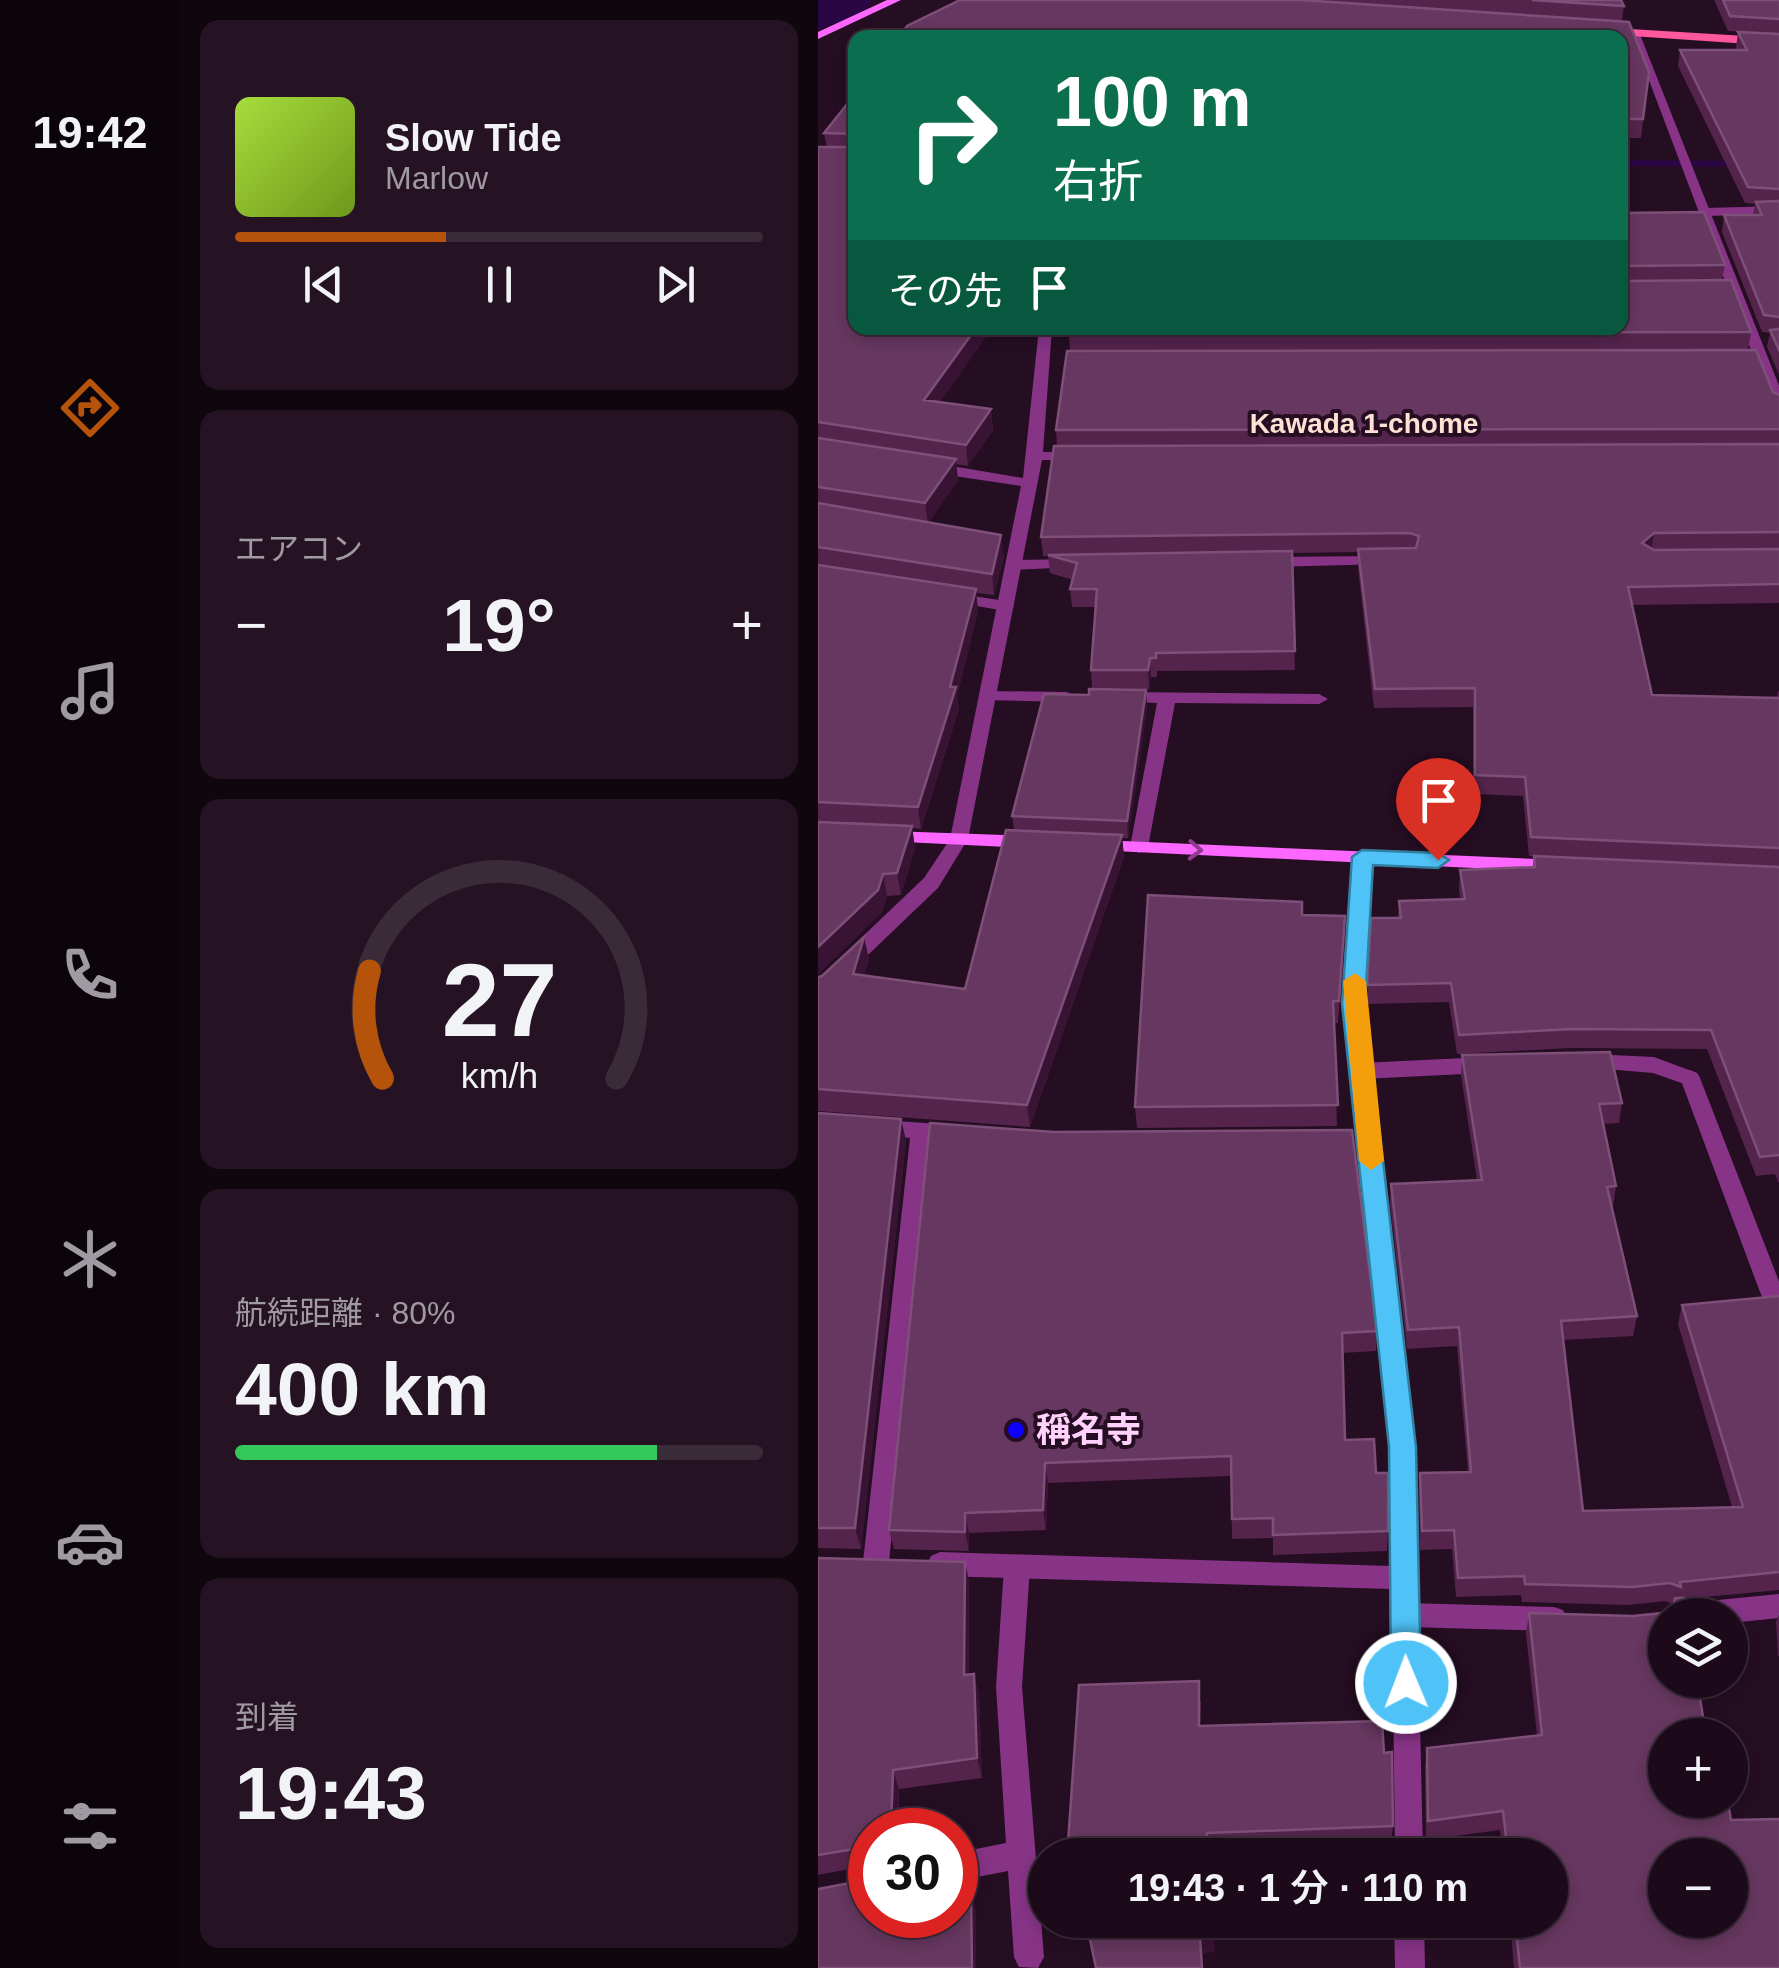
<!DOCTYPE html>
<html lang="ja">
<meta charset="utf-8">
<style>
body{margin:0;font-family:Helvetica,"Noto Sans JP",sans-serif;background:#251323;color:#f1f3f6;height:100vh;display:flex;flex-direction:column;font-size:38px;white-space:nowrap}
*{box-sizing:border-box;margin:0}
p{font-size:32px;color:#a09aa2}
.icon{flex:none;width:55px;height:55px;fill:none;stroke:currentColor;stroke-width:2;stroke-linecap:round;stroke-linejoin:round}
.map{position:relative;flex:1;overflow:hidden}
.panel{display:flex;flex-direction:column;gap:20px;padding:20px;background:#0f060e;width:638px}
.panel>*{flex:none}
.guide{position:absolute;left:30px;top:30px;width:780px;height:305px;border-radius:20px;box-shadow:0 5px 15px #0003,0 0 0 2px #3a2b39;background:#0b6e4f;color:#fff;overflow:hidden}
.controls{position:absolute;left:830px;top:1598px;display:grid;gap:20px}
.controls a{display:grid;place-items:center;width:100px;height:100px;border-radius:50%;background:#1c0a1a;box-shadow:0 5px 15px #0003,0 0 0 2px #3a2b39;font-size:50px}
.speed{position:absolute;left:30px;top:1808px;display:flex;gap:20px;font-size:50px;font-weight:700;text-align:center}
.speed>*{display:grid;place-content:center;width:130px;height:130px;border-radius:50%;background:#1c0a1a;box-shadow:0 5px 15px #0003,0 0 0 2px #3a2b39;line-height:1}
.speed .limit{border:15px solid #d22;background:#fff;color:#111}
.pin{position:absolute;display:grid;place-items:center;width:85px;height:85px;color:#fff;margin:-102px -42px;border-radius:50% 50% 50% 0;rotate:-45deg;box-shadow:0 0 10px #0007}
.pin .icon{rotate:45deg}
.me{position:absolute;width:110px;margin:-55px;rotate:359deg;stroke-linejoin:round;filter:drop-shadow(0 0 8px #0008)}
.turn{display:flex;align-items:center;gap:35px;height:210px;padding:0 40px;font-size:45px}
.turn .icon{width:130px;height:130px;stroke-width:2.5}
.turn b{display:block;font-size:70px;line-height:85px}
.then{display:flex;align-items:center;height:95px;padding:0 40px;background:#0003;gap:20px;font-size:38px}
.big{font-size:75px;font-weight:600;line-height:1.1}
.panel .card{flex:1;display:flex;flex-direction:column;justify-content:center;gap:15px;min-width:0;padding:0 35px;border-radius:20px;background:#251323}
.panel .dial{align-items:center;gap:0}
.dial svg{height:260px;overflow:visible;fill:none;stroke:#3a2b39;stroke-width:7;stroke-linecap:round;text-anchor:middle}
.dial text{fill:#f1f3f6;stroke:none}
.song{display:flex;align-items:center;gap:30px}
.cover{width:120px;height:120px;border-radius:15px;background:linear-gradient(135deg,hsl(80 70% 55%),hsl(80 70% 35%))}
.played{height:10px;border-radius:5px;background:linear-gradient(90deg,#b45309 40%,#3a2b39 40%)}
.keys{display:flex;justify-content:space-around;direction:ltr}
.heat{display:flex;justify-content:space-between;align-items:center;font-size:55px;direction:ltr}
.charge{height:15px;border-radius:8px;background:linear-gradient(90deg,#34c759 80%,#3a2b39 0)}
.trip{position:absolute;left:210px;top:1838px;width:540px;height:100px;border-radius:50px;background:#1c0a1a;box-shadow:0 5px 15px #0003,0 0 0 2px #3a2b39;font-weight:600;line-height:100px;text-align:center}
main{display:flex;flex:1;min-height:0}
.dock{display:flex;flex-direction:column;width:180px;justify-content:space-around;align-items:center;background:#0b040a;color:#a09aa2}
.dock .icon{width:70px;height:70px}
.dock .active{color:#b45309}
.dock b{font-size:45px;color:#f1f3f6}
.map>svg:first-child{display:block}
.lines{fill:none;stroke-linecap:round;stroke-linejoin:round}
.stream{fill:#2b0645;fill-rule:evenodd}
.river{fill:#2b0645;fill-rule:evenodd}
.lane{fill:#873487;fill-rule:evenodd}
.street{fill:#873487;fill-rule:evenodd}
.secondary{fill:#fc68ff;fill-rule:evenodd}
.primary{fill:#ff589d;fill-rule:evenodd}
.wall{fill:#54244d}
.shaded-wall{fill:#391334}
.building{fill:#663760;stroke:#7e4f78;stroke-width:2.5;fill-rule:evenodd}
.oneway{stroke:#903a90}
.route{fill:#4fc3f7;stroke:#337fa1;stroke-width:2.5}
.slow{fill:#f59e0b}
.poi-dot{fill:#0e00fc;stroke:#250d22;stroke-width:4}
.labels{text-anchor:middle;stroke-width:8;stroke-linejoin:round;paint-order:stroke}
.far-neighbourhood-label{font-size:28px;font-weight:bold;fill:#ffe1d3;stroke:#250d22}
.near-poi-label{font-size:35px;font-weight:bold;fill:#ffd1fc;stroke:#250d22;text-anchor:start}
</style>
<main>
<nav class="dock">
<b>19:42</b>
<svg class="icon active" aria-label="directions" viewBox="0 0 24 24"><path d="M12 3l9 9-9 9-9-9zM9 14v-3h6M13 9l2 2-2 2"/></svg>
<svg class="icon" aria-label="music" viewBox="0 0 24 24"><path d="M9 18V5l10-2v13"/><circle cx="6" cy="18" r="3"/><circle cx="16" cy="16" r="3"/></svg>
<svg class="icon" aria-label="phone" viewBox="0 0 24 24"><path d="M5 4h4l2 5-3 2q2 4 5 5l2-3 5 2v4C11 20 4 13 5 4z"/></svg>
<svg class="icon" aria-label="climate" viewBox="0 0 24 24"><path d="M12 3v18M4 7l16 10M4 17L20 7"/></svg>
<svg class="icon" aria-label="car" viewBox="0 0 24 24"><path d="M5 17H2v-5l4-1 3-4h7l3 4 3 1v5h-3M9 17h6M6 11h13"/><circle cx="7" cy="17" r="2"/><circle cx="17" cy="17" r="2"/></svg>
<svg class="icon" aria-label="filters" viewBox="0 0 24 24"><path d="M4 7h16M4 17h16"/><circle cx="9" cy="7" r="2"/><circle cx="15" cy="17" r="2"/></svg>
</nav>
<section class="panel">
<div class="card">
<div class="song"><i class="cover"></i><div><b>Slow Tide</b><p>Marlow</p></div></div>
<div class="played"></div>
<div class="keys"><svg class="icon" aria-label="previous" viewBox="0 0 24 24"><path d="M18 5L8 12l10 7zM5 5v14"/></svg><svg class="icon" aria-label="pause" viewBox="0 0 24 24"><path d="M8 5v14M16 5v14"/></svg><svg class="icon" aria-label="next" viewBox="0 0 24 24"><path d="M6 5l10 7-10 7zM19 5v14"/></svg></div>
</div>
<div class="card"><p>エアコン</p>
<div class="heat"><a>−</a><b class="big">19°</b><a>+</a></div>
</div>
<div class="card dial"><svg viewBox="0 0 100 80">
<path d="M14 69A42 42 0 1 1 86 69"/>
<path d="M14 69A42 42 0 0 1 10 36" stroke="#b45309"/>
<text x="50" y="56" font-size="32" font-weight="700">27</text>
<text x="50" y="72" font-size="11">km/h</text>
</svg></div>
<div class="card"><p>航続距離 · 80%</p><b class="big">400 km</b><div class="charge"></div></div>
<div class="card"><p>到着</p><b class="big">19:43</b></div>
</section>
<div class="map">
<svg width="962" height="1968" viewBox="0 0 962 1968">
<rect width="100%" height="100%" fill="#250d22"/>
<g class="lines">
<!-- stream -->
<path class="stream" d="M 802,160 L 962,161 L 962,167 L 802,166 Z"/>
<!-- river -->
<path class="river" d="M 0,0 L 55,0 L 46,13 L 0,30 Z"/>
<!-- lane -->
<path class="lane" d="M 962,206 L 962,214 L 887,216 L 881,212 L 887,208 Z
M 564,556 L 572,561 L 570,564 L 448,567 L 440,562 L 448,557 Z
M 254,559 L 260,561 L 260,567 L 195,570 L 187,565 L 195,560 Z
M 135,593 L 188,601 L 196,606 L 188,611 L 129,601 L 127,598 Z
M 170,691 L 249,692 L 258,697 L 249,702 L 164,700 L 161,696 Z
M 303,692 L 501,694 L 510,699 L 501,704 L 357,703 L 330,847 L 321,853 L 312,847 L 339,703 L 297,701 L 294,697 L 297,693 Z
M 772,1054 L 836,1057 L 879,1073 L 882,1078 L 879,1083 L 872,1086 L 835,1073 L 765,1067 L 762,1062 L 765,1057 Z
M 668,1057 L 675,1060 L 678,1065 L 675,1070 L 668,1073 L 543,1079 L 536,1076 L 533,1071 L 536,1066 L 543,1063 Z
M 199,1555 L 208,1559 L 212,1567 L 204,1687 L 226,1957 L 220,1968 L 201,1967 L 196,1957 L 190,1871 L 138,1881 L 138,1853 L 188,1843 L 178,1687 L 186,1567 L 190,1559 Z
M 962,1594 L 962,1618 L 912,1623 L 912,1615 L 856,1615 L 860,1607 L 869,1603 Z
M 587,1603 L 736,1607 L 745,1610 L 749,1619 L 745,1628 L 736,1631 L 587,1627 L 578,1623 L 574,1615 L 578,1607 Z"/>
<!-- street -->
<path class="street" d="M 812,30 L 821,32 L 962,388 L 962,412 L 955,408 Z
M 221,328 L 234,328 L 225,452 L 260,452 L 267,456 L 260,460 L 224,460 L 150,839 L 120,888 L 7,996 L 0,998 L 0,979 L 106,878 L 132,839 L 203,486 L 116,473 L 108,468 L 116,463 L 205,478 Z
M 545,851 L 554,857 L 545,1004 L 596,1447 L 605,1855 L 577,1855 L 574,1589 L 122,1576 L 113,1572 L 109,1564 L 113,1556 L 122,1552 L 573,1566 L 572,1447 L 525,1004 L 536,857 Z
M 872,1070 L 879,1073 L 882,1078 L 962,1284 L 962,1308 L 945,1299 L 942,1292 L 862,1078 L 865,1073 Z
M 62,1120 L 138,1125 L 146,1127 L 149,1133 L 146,1139 L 113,1139 L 71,1562 L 67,1570 L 58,1574 L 49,1570 L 45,1562 L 92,1138 L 54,1134 L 51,1128 L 54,1122 Z
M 576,1920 L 606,1920 L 607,1968 L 577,1968 Z"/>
<!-- secondary -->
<path class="secondary" d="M 69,0 L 83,0 L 0,39 L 0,32 Z
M 72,831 L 213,836 L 222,842 L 213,848 L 65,841 L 63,837 Z
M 282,840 L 742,860 L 751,866 L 742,872 L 275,850 L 273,846 Z"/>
<!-- primary -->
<path class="primary" d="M 779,27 L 962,38 L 962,46 L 784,34 L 777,30 Z"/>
</g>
<!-- wall -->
<path class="wall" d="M 142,0 L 803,0 L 806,6 L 804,21 L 831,72 L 823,138 L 802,138 L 802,38 Z
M 896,0 L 962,0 L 962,34 L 910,31 Z
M 920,32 L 962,34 L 962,377 L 949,347 L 952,333 L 944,332 L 904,232 L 906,215 L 935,215 L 937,204 L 927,203 L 860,66 L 862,50 L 919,50 L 918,47 Z
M 38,93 L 38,328 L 174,328 L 122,402 L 173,409 L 175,430 L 150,466 L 138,464 L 140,480 L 111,522 L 186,556 L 176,595 L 158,593 L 160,611 L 139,696 L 141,709 L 103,829 L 94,828 L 97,848 L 83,895 L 69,896 L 64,912 L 0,974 L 0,147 L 9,147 L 6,133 Z
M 802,213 L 907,265 L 904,280 L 933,332 L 930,350 L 955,392 L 962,395 L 962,603 L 814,605 L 834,695 L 959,698 L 960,691 L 962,691 L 962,867 L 711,856 L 705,796 L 655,794 L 655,707 L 556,708 L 540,568 L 540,552 L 474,553 L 477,670 L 339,671 L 339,677 L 333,677 L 331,689 L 274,688 L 273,670 L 278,607 L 254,607 L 252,589 L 255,580 L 232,573 L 230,556 L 225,556 L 223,537 L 239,446 L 238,430 L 252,351 L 251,333 Z
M 328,690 L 329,707 L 310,838 L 304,838 L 306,857 L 212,1127 L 0,1111 L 0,977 L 4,976 L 46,937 L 51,960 L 46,975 L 147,989 L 196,830 L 194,816 L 271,695 Z
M 716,856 L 962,867 L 962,1186 L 957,1174 L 938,1176 L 889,1049 L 753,1048 L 639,1054 L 631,1002 L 549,1004 L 553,918 L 580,918 L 581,901 L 642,899 L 641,889 L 642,870 L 715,867 Z
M 484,915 L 526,937 L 520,1023 L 516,1023 L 519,1126 L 319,1128 L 317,1107 Z
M 644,1055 L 804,1103 L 801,1123 L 785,1124 L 798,1186 L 795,1206 L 793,1206 L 819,1316 L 815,1336 L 745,1340 L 765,1511 L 914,1507 L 860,1324 L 864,1305 L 962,1296 L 962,1590 L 866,1599 L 899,1803 L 913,1820 L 962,1968 L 696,1968 L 692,1920 L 732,1920 L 732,1855 L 685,1855 L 682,1830 L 608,1840 L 607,1767 L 609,1748 L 719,1735 L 708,1634 L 711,1613 L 815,1616 L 854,1612 L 855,1605 L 848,1601 L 810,1605 L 704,1602 L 703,1595 L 638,1597 L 634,1549 L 602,1550 L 601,1492 L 602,1473 L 650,1472 L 639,1346 L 589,1349 L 572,1204 L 573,1184 L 659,1180 L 643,1075 Z
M 0,1113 L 83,1119 L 88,1141 L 43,1549 L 0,1548 Z
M 112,1123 L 559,1331 L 558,1351 L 524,1353 L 527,1440 L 558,1473 L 570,1531 L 569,1551 L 455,1555 L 455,1538 L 414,1539 L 413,1476 L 230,1483 L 228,1530 L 151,1533 L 151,1551 L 76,1549 L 71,1530 Z
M 0,1558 L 147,1562 L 151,1582 L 151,1674 L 161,1694 L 164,1778 L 81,1789 L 80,1830 L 52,1830 L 52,1915 L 158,1910 L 158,1968 L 0,1968 L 48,1880 L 48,1866 L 0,1875 Z
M 962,1612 L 962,1656 L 960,1656 L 958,1622 Z
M 383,1701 L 382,1726 L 566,1753 L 575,1826 L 573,1845 L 390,1851 L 390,1855 L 252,1855 Z"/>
<!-- shaded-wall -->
<path class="shaded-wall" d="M 158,328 L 174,328 L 109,421 L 106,400 Z
M 173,409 L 175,430 L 150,466 L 148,445 Z
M 138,459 L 140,480 L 110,524 L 107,503 Z
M 836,533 L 833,551 L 824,543 Z
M 183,535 L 186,556 L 176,595 L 174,574 Z
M 158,589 L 160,611 L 139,696 L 141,709 L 103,829 L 100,807 Z
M 332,658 L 333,677 L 331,689 L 330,670 Z
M 328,690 L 329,707 L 310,838 L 309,821 Z
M 94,826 L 97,848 L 83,895 L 79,873 Z
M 304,835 L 306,857 L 212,1127 L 209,1105 Z
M 65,874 L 69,896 L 64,912 L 0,974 L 0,947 Z
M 46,937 L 51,960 L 40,996 L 35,974 Z
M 83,1119 L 88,1141 L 43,1549 L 37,1528 Z
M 227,1463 L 230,1483 L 228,1530 L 225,1510 Z
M 147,1513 L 151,1533 L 151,1551 L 147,1532 Z
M 147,1562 L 151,1582 L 151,1695 L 146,1675 Z
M 156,1674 L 161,1694 L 164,1778 L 159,1758 Z
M 75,1770 L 81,1789 L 80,1830 L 73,1830 Z
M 153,1892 L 158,1910 L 158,1968 L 154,1968 Z
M 396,1933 L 397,1951 L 383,1955 L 382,1938 Z"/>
<!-- building -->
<path class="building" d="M 142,0 L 483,0 L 811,22 L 831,72 L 825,119 L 802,119 L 802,38 L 81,38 L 89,26 Z
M 714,0 L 803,0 L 806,6 Z
M 905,0 L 962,0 L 962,19 L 912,16 Z
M 920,32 L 962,34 L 962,189 L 930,187 L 862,50 L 929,50 Z
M 38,93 L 38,134 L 6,133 Z
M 0,147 L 38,147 L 38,328 L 158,328 L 106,400 L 173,409 L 148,445 L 0,422 Z
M 962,201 L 962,317 L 946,315 L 906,215 L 944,215 L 938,202 Z
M 886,212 L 907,265 L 804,266 L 802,271 L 802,213 Z
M 802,279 L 804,281 L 913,280 L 933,332 L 251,333 L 252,328 L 802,328 Z
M 962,329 L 962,352 L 952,330 Z
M 938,350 L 955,392 L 962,395 L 962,429 L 238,430 L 249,351 Z
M 0,438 L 138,459 L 107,503 L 0,487 Z
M 962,444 L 962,532 L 836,533 L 824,543 L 836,550 L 962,549 L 962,584 L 810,587 L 834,695 L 962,698 L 962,848 L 713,837 L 707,777 L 657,775 L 657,688 L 557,689 L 540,549 L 598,548 L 601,536 L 592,533 L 223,537 L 236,446 Z
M 0,503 L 183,535 L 174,574 L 0,547 Z
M 474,551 L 477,651 L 338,653 L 338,658 L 332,658 L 330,670 L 273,670 L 279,589 L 252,589 L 259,563 L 230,555 Z
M 0,565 L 158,589 L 132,687 L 138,687 L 100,807 L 0,802 Z
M 271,689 L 328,690 L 309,821 L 194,816 L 226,694 L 271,695 Z
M 0,822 L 94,826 L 79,873 L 65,874 L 60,890 L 0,947 Z
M 188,830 L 304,835 L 209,1105 L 0,1089 L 0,977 L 4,976 L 46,937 L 35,974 L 147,989 Z
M 716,856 L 962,867 L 962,1155 L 942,1157 L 893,1030 L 755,1029 L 641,1035 L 633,983 L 549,985 L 553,918 L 583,918 L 581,901 L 647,899 L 642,870 L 717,867 Z
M 330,895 L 484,902 L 484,915 L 527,916 L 521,1001 L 515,1001 L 520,1105 L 317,1107 Z
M 792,1052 L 804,1103 L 781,1104 L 798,1186 L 789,1187 L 819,1316 L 743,1321 L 765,1511 L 925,1507 L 864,1305 L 962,1296 L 962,1572 L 862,1582 L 863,1587 L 852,1583 L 814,1587 L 707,1584 L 706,1576 L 640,1578 L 636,1530 L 604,1531 L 602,1473 L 653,1472 L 641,1327 L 590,1330 L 573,1184 L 664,1180 L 644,1055 Z
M 0,1113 L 83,1119 L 37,1528 L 0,1528 Z
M 112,1123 L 236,1132 L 534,1130 L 559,1331 L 524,1333 L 527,1440 L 556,1439 L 558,1473 L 570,1473 L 570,1531 L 455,1535 L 455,1518 L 414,1519 L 413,1456 L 227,1463 L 225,1510 L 147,1513 L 147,1532 L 71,1530 Z
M 0,1558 L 147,1562 L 146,1675 L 156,1674 L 159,1758 L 75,1770 L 73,1830 L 52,1830 L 52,1915 L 138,1915 L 138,1894 L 153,1892 L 154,1968 L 0,1968 L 0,1889 L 48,1880 L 48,1847 L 0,1855 Z
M 857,1598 L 866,1598 L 869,1615 L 848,1615 L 848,1680 L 879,1680 L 888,1735 L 848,1735 L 848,1800 L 899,1800 L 899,1803 L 910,1802 L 913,1820 L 962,1819 L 962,1968 L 702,1968 L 697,1920 L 732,1920 L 732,1855 L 690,1855 L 685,1811 L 610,1821 L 609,1748 L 724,1735 L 711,1613 L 815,1616 L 854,1612 ZM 848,1855 L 912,1855 L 912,1920 L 848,1920 Z
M 381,1681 L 381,1726 L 564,1721 L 566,1753 L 574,1752 L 575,1826 L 389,1833 L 389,1840 L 370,1840 L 375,1855 L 253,1855 L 250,1843 L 261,1685 Z
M 268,1920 L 392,1920 L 396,1933 L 382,1938 L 384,1968 L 278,1968 Z"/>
<!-- one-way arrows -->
<defs><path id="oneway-chevron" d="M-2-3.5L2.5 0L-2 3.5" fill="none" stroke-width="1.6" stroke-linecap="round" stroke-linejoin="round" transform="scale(2.5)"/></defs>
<use class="oneway" href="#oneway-chevron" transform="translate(377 850) rotate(2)"/>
<!-- route -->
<path class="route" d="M 544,850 L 620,853 L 631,860 L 620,868 L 555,865 L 547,1004 L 598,1447 L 603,1683 L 599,1693 L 588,1698 L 578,1693 L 573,1683 L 571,1447 L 524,1004 L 534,857 Z"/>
<!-- slow -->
<path class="slow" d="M 537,973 L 548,981 L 566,1161 L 553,1170 L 541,1161 L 525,981 Z"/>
<!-- markers -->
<circle class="poi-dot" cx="198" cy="1430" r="10"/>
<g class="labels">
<!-- far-neighbourhood labels -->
<g class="far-neighbourhood-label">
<text x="546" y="433">Kawada 1-chome</text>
</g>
<!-- near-poi labels -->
<g class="near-poi-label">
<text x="218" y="1442">稱名寺</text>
</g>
</g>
</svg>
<div class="controls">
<a><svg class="icon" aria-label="layers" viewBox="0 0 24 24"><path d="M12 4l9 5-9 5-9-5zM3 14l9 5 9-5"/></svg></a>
<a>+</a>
<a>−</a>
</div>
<div class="speed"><div class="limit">30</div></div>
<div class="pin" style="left:620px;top:860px;background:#d93025"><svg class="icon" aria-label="arrive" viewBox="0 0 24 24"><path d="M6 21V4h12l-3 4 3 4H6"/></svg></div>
<svg class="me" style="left:588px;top:1683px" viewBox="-20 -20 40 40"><circle r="17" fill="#4fc3f7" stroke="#fff" stroke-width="3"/><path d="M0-11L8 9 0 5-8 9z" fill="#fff"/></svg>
<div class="trip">19:43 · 1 分 · 110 m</div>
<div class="guide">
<div class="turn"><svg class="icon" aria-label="right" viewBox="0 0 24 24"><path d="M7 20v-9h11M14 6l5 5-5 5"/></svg><div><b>100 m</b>右折</div></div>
<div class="then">その先<svg class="icon" aria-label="arrive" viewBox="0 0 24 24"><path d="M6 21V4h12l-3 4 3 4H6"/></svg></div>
</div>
</div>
</main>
